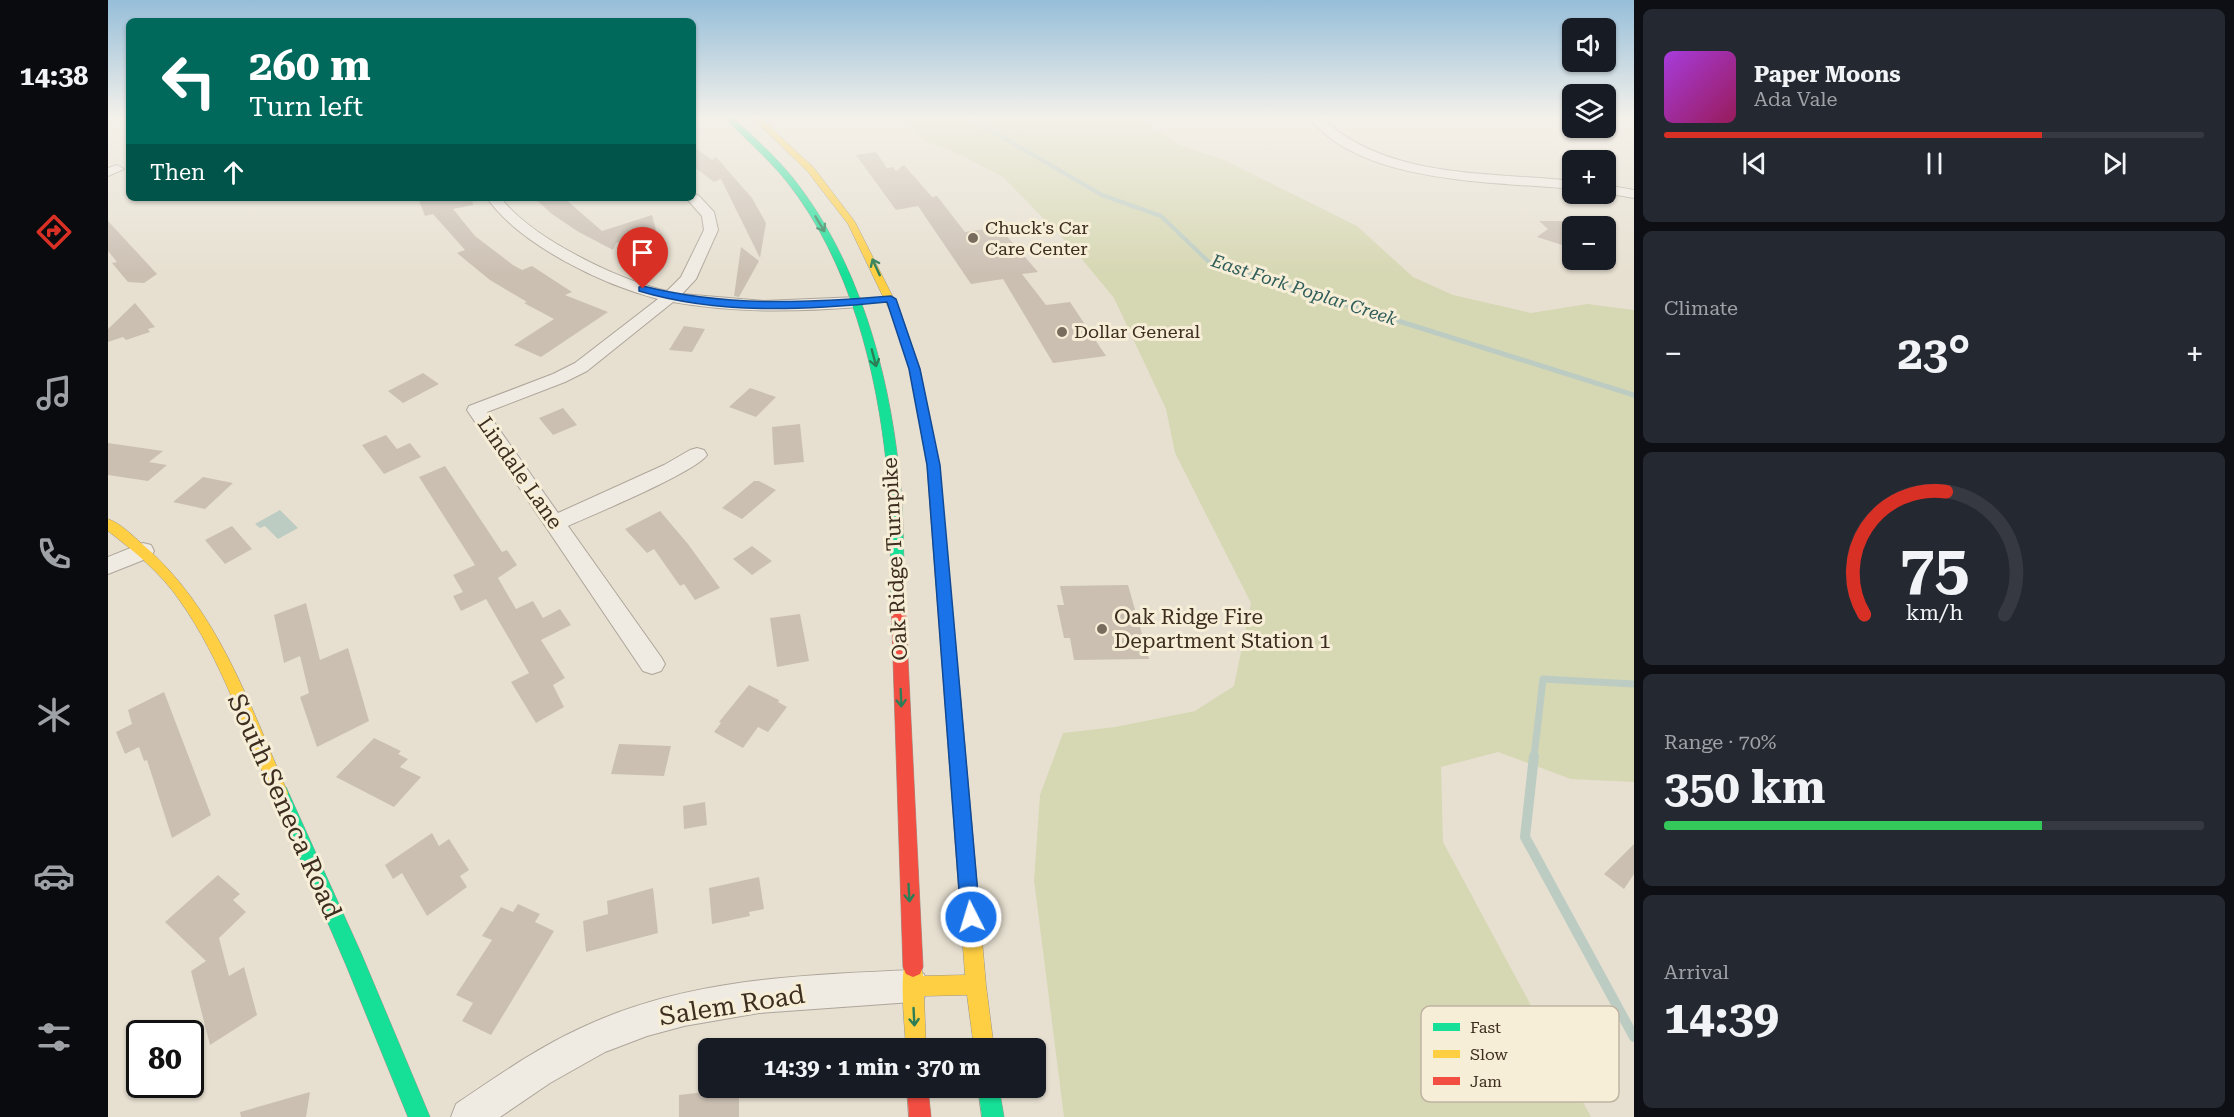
<!DOCTYPE html>
<meta charset="utf-8">
<style>
body{margin:0;font-family:"Roboto Serif",serif;background:#242831;color:#f1f3f6;height:100vh;display:flex;flex-direction:column;font-size:22px;white-space:nowrap}
*{box-sizing:border-box;margin:0}
p{font-size:20px;color:#9ea1a6}
.icon{flex:none;width:33px;height:33px;fill:none;stroke:currentColor;stroke-width:2;stroke-linecap:round;stroke-linejoin:round}
.map{position:relative;flex:1;overflow:hidden}
.panel{display:flex;flex-direction:column;gap:9px;padding:9px;background:#0d0f14;width:600px}
.panel>*{flex:none}
.top-card{position:absolute;left:18px;top:18px;width:570px;height:183px;border-radius:9px;box-shadow:0 2px 4px #0004;background:#00695c;color:#fff;overflow:hidden}
.buttons{position:absolute;left:1454px;top:18px;display:grid;gap:12px}
.buttons a{display:grid;place-items:center;width:54px;height:54px;border-radius:9px;background:#171b24;box-shadow:0 2px 4px #0004;font-size:30px}
.speed{position:absolute;left:18px;top:1020px;display:flex;gap:12px;font-size:30px;font-weight:700;text-align:center}
.speed>*{display:grid;place-content:center;width:78px;height:78px;border-radius:50%;background:#171b24;box-shadow:0 2px 4px #0004;line-height:1}
.speed .limit{border:3px solid #111;border-radius:9px;background:#fff;color:#111}
.pin{position:absolute;display:grid;place-items:center;width:51px;height:51px;color:#fff;margin:-62px -26px;border-radius:50% 50% 50% 0;rotate:-45deg;box-shadow:0 0 6px #0007}
.pin .icon{rotate:45deg}
.me{position:absolute;width:66px;margin:-33px;rotate:355deg;stroke-linejoin:round;filter:drop-shadow(0 0 4px #0008)}
.turn{display:flex;align-items:center;gap:21px;height:126px;padding:0 24px;font-size:27px}
.turn .icon{width:78px;height:78px;stroke-width:2.5}
.turn b{display:block;font-size:42px;line-height:51px}
.then{display:flex;align-items:center;height:57px;padding:0 24px;background:#0003;gap:12px;font-size:22px}
.big{font-size:45px;font-weight:700;line-height:1.1}
.panel .widget{flex:1;display:flex;flex-direction:column;justify-content:center;gap:9px;min-width:0;padding:0 21px;border-radius:9px;background:#242831}
.panel .dial{align-items:center;gap:0}
.dial svg{height:156px;overflow:visible;fill:none;stroke:#363941;stroke-width:7;stroke-linecap:round;text-anchor:middle}
.dial text{fill:#f1f3f6;stroke:none}
.song{display:flex;align-items:center;gap:18px}
.cover{width:72px;height:72px;border-radius:9px;background:linear-gradient(135deg,hsl(280 70% 55%),hsl(330 70% 35%))}
.played{height:6px;border-radius:3px;background:linear-gradient(90deg,#d93025 70%,#363941 70%)}
.keys{display:flex;justify-content:space-around;direction:ltr}
.heat{display:flex;justify-content:space-between;align-items:center;font-size:33px;direction:ltr}
.charge{height:9px;border-radius:4px;background:linear-gradient(90deg,#34c759 70%,#363941 0)}
.trip{position:absolute;left:590px;top:1038px;width:348px;height:60px;border-radius:9px;background:#171b24;box-shadow:0 2px 4px #0004;font-weight:700;line-height:60px;text-align:center}
main{display:flex;flex:1;min-height:0}
.tab-bar{display:flex;flex-direction:column;width:108px;justify-content:space-around;align-items:center;background:#090b0e;color:#9ea1a6}
.tab-bar .icon{width:42px;height:42px}
.tab-bar .selected{color:#d93025}
.tab-bar b{font-size:27px;color:#f1f3f6}
.map>svg:first-child{display:block}
.green{fill:#d6d7b3}
.water{fill:#bcccc2}
.lines{fill:none;stroke-linecap:round;stroke-linejoin:round}
.stream-far3{stroke:#bcccc2;stroke-width:4}
.stream-far2{stroke:#bcccc2;stroke-width:5}
.stream-far1{stroke:#bcccc2;stroke-width:7}
.stream{stroke:#bcccc2;stroke-width:10}
.building{fill:#cbbfb2}
.street-casing{stroke:#ada599;stroke-width:2}
.fast-casing{stroke:#9c958a;stroke-width:1}
.slow-casing{stroke:#9c958a;stroke-width:1}
.jam-casing{stroke:#9c958a;stroke-width:1}
.street{fill:#efebe3;fill-rule:evenodd}
.fast{fill:#16e098;fill-rule:evenodd}
.slow{fill:#ffcf43;fill-rule:evenodd}
.jam{fill:#f24e42;fill-rule:evenodd}
.oneway{stroke:#2b7e56}
.route{fill:#1a73e8;stroke:#114b97;stroke-width:1.5}
.poi-dot{fill:#786c5e;stroke:#f7eed8;stroke-width:2}
.labels{text-anchor:middle;stroke-width:6;stroke-linejoin:round;paint-order:stroke}
.far-poi-label{font-size:18px;fill:#3d2e20;stroke:#f7eed8;text-anchor:start}
.far-water-label{font-size:18px;font-style:italic;fill:#2f5d5a;stroke:#f7eed8}
.street-label{font-size:21px;fill:#3d2e20;stroke:#f7eed8}
.poi-label{font-size:21px;fill:#3d2e20;stroke:#f7eed8;text-anchor:start}
.near-street-label{font-size:26px;fill:#3d2e20;stroke:#f7eed8}
.key{fill:#f7eed8;stroke:#bfb4a1;stroke-width:1.5}
.key-label{font-size:16px;fill:#3d2e20}
</style>
<main>
<nav class="tab-bar">
<b>14:38</b>
<svg class="icon selected" aria-label="directions" viewBox="0 0 24 24"><path d="M12 3l9 9-9 9-9-9zM9 14v-3h6M13 9l2 2-2 2"/></svg>
<svg class="icon" aria-label="music" viewBox="0 0 24 24"><path d="M9 18V5l10-2v13"/><circle cx="6" cy="18" r="3"/><circle cx="16" cy="16" r="3"/></svg>
<svg class="icon" aria-label="phone" viewBox="0 0 24 24"><path d="M5 4h4l2 5-3 2q2 4 5 5l2-3 5 2v4C11 20 4 13 5 4z"/></svg>
<svg class="icon" aria-label="climate" viewBox="0 0 24 24"><path d="M12 3v18M4 7l16 10M4 17L20 7"/></svg>
<svg class="icon" aria-label="car" viewBox="0 0 24 24"><path d="M5 17H2v-5l4-1 3-4h7l3 4 3 1v5h-3M9 17h6M6 11h13"/><circle cx="7" cy="17" r="2"/><circle cx="17" cy="17" r="2"/></svg>
<svg class="icon" aria-label="filters" viewBox="0 0 24 24"><path d="M4 7h16M4 17h16"/><circle cx="9" cy="7" r="2"/><circle cx="15" cy="17" r="2"/></svg>
</nav>
<div class="map">
<svg width="1526" height="1117" viewBox="0 0 1526 1117">
<rect width="100%" height="100%" fill="#e7e0d1"/>
<!-- green -->
<path class="green" d="M 791,117 L 1027,117 L 1070,144 L 1116,160 L 1249,226 L 1305,277 L 1345,295 L 1423,313 L 1479,304 L 1526,310 L 1526,782 L 1463,779 L 1390,752 L 1333,767 L 1335,842 L 1483,1117 L 956,1117 L 926,880 L 932,795 L 955,733 L 1007,727 L 1087,711 L 1126,686 L 1143,603 L 1067,453 L 1058,409 L 1006,298 L 968,252 L 895,177 L 855,156 L 818,141 Z"/>
<!-- water -->
<path class="water" d="M 172,510 L 190,528 L 170,539 L 157,526 L 152,528 L 147,524 Z"/>
<g class="lines">
<!-- stream-far3 -->
<path class="stream-far3" d="M 860,117 L 994,195 L 1053,216 L 1101,262 L 1145,276"/>
<!-- stream-far2 -->
<path class="stream-far2" d="M 1141,274 L 1526,395"/>
<!-- stream-far1 -->
<path class="stream-far1" d="M 1426,757 L 1435,679 L 1526,684"/>
<!-- stream -->
<path class="stream" d="M 1426,756 L 1417,837 L 1526,1037"/>
</g>
<!-- building -->
<path class="building" d="M 585,146 L 604,160 L 608,157 L 644,198 L 658,223 L 652,258 L 613,179 L 606,182 L 585,166 Z
M 768,152 L 779,168 L 785,167 L 788,171 L 796,165 L 824,197 L 829,196 L 857,232 L 891,227 L 930,272 L 914,274 L 938,305 L 962,302 L 998,356 L 945,363 L 895,279 L 863,284 L 810,206 L 788,210 L 748,155 Z
M 310,198 L 364,198 L 365,205 L 345,209 L 367,236 L 405,265 L 414,270 L 424,266 L 464,292 L 457,295 L 500,312 L 433,357 L 406,345 L 446,319 L 416,303 L 419,302 L 382,280 L 349,253 L 357,250 L 325,214 L 317,216 Z
M 426,198 L 456,198 L 494,231 L 544,215 L 548,230 L 508,243 L 505,250 L 469,231 L 444,214 Z
M 0,221 L 49,274 L 36,283 L 20,282 L 4,263 L 9,262 L 0,251 Z
M 1431,221 L 1455,221 L 1464,229 L 1464,248 L 1429,237 L 1440,229 Z
M 633,247 L 651,261 L 631,297 L 626,296 Z
M 27,303 L 47,327 L 40,329 L 42,332 L 18,340 L 15,337 L 0,342 L 0,329 Z
M 576,326 L 597,329 L 584,352 L 561,350 Z
M 315,373 L 331,384 L 295,403 L 280,391 Z
M 642,388 L 668,397 L 648,417 L 621,407 Z
M 455,408 L 469,425 L 445,435 L 431,418 Z
M 692,424 L 696,462 L 666,465 L 664,427 Z
M 278,435 L 289,449 L 302,443 L 313,457 L 276,474 L 254,445 Z
M 0,443 L 55,451 L 41,462 L 59,465 L 40,481 L 0,475 Z
M 337,466 L 394,552 L 399,550 L 409,565 L 390,578 L 408,609 L 425,601 L 435,618 L 452,609 L 463,625 L 433,640 L 457,678 L 445,685 L 456,707 L 428,723 L 403,682 L 421,673 L 378,599 L 353,611 L 345,596 L 355,592 L 345,575 L 367,565 L 311,477 Z
M 95,477 L 125,483 L 97,509 L 65,502 Z
M 646,481 L 651,481 L 668,490 L 634,519 L 614,508 Z
M 552,511 L 580,544 L 612,588 L 587,600 L 576,584 L 572,586 L 546,549 L 539,553 L 517,529 Z
M 124,526 L 144,549 L 117,564 L 97,540 Z
M 644,546 L 664,561 L 644,575 L 625,559 Z
M 1020,585 L 1041,659 L 966,660 L 962,638 L 956,638 L 949,605 L 956,605 L 952,586 Z
M 198,603 L 212,660 L 240,648 L 261,721 L 209,747 L 192,697 L 201,693 L 192,656 L 176,663 L 166,615 Z
M 692,614 L 701,661 L 669,667 L 662,618 Z
M 641,685 L 671,700 L 670,702 L 679,707 L 660,732 L 650,727 L 635,748 L 606,732 L 613,723 L 611,722 Z
M 56,692 L 103,815 L 64,838 L 39,760 L 36,761 L 31,747 L 17,754 L 8,732 L 24,724 L 20,710 Z
M 266,738 L 293,751 L 290,754 L 300,759 L 292,767 L 313,777 L 286,807 L 228,777 Z
M 511,744 L 563,746 L 556,776 L 503,774 Z
M 597,802 L 599,825 L 576,829 L 575,806 Z
M 324,833 L 331,846 L 341,839 L 361,870 L 352,876 L 359,887 L 319,916 L 294,873 L 285,879 L 277,865 Z
M 1526,844 L 1526,874 L 1516,889 L 1496,874 Z
M 110,875 L 132,894 L 125,900 L 138,912 L 111,938 L 121,976 L 136,967 L 149,1015 L 102,1045 L 83,971 L 98,961 L 57,922 Z
M 651,877 L 656,909 L 641,912 L 642,916 L 604,924 L 601,888 Z
M 545,888 L 550,933 L 478,952 L 475,921 L 500,914 L 499,901 Z
M 410,904 L 432,914 L 427,922 L 446,931 L 383,1035 L 354,1021 L 365,1003 L 348,995 L 384,940 L 374,936 L 393,907 L 405,912 Z
M 631,1088 L 631,1117 L 571,1117 L 571,1095 Z
M 202,1092 L 198,1117 L 133,1117 L 132,1112 Z"/>
<g class="lines">
<defs>
<path id="street" d="M 1200,117 L 1213,117 C 1277,179 1381,172 1464,181 L 1464,189 C 1384,181 1255,185 1200,117 Z
M 9,165 L 16,169 L 0,176 L 0,168 Z
M 1497,185 L 1526,190 L 1526,198 L 1497,193 Z
M 585,194 L 590,195 L 606,212 L 610,230 L 588,279 L 574,294 L 656,301 L 750,297 L 758,302 L 750,307 C 688,312 627,313 565,302 L 479,371 L 457,382 L 379,412 L 450,513 L 556,465 L 582,450 L 589,448 L 596,450 L 599,455 C 588,472 484,515 460,526 L 553,657 L 557,664 L 553,671 L 544,674 L 535,671 L 359,410 L 361,406 L 445,374 L 467,363 L 550,299 C 495,285 412,245 379,198 L 393,198 C 423,238 510,280 559,291 L 573,277 L 596,230 L 594,216 L 578,198 L 585,198 Z
M 35,543 L 43,545 L 46,551 L 43,557 L 0,574 L 0,557 Z
M 804,970 L 816,974 L 820,986 L 816,998 L 804,1002 L 651,1013 L 576,1026 L 539,1036 L 497,1052 L 442,1083 L 392,1117 L 343,1117 L 348,1104 C 388,1077 429,1048 473,1028 C 576,979 692,975 804,970 Z"/>
<path id="fast" d="M 616,117 L 624,117 C 645,136 667,156 685,178 C 750,260 780,368 791,470 C 796,512 795,555 797,597 L 795,601 L 785,601 L 783,597 C 782,555 783,512 779,470 C 769,370 742,262 679,182 C 660,158 637,139 616,117 Z
M 172,785 L 178,787 L 253,953 L 322,1117 L 300,1117 L 238,965 L 164,793 L 166,787 Z
M 870,1088 L 891,1088 L 896,1117 L 874,1117 Z"/>
<path id="slow" d="M 644,117 L 651,117 L 706,168 L 747,222 L 792,311 L 791,313 L 787,314 L 782,311 L 740,224 L 700,172 Z
M 0,519 C 12,523 24,535 33,543 C 110,608 141,704 180,793 L 178,799 L 172,801 L 166,799 C 137,733 114,660 72,601 C 53,573 26,551 0,531 Z
M 845,696 L 851,698 L 853,703 L 878,985 L 886,1048 L 866,1048 L 859,995 L 816,996 L 818,1048 L 798,1048 C 797,1028 791,977 798,960 L 805,957 L 812,960 L 815,976 L 857,975 L 837,703 L 839,698 Z"/>
<path id="jam" d="M 787,308 L 792,311 L 812,369 L 831,465 L 853,703 L 851,708 L 845,710 L 839,708 L 837,703 L 819,465 L 802,369 L 782,311 Z
M 790,592 L 795,593 L 797,597 L 815,967 L 812,974 L 805,977 L 798,974 L 795,967 L 783,597 L 785,593 Z
M 799,1088 L 820,1088 L 823,1117 L 801,1117 Z"/>
</defs>
<!-- street casing -->
<use href="#street" class="street-casing"/>
<!-- fast casing -->
<use href="#fast" class="fast-casing"/>
<!-- slow casing -->
<use href="#slow" class="slow-casing"/>
<!-- jam casing -->
<use href="#jam" class="jam-casing"/>
<!-- street -->
<use href="#street" class="street"/>
<!-- fast -->
<use href="#fast" class="fast"/>
<!-- slow -->
<use href="#slow" class="slow"/>
<!-- jam -->
<use href="#jam" class="jam"/>
</g>
<!-- one-way arrows -->
<defs><path id="oneway-shaft" d="M-6 0H5M1.5-3L5.5 0L1.5 3" fill="none" stroke-width="1.6" stroke-linecap="round" stroke-linejoin="round" transform="scale(1.5)"/></defs>
<g class="oneway">
<use href="#oneway-shaft" transform="translate(712 224) rotate(59)"/>
<use href="#oneway-shaft" transform="translate(768 267) rotate(-115)"/>
<use href="#oneway-shaft" transform="translate(766 358) rotate(75)"/>
<use href="#oneway-shaft" transform="translate(793 698) rotate(88)"/>
<use href="#oneway-shaft" transform="translate(801 893) rotate(87)"/>
<use href="#oneway-shaft" transform="translate(806 1017) rotate(87)"/>
</g>
<!-- sky -->
<linearGradient id="sky" x2="0" y2="1"><stop stop-color="#96bed9"/><stop offset="0.43" stop-color="#f4f1ea"/><stop offset="1" stop-color="#f4f1ea" stop-opacity="0"/></linearGradient>
<rect width="1526" height="274" fill="url(#sky)"/>
<!-- route -->
<path class="route" d="M 535,286 C 617,307 699,303 783,296 L 788,299 L 812,369 L 832,465 L 872,917 L 869,924 L 863,927 L 856,924 L 853,917 L 819,465 L 801,369 L 779,302 C 697,310 611,315 531,291 L 531,287 Z"/>
<!-- markers -->
<g class="poi-dot">
<circle cx="865" cy="238" r="6"/>
<circle cx="954" cy="332" r="6"/>
<circle cx="994" cy="629" r="6"/>
</g>
<g class="labels">
<!-- far-poi labels -->
<g class="far-poi-label">
<text x="877" y="234">Chuck's Car<tspan x="877" dy="21">Care Center</tspan></text>
<text x="966" y="338">Dollar General</text>
</g>
<!-- far-water labels -->
<g class="far-water-label">
<text transform="translate(1196 290) rotate(18)" y="6">East Fork Poplar Creek</text>
</g>
<!-- street labels -->
<g class="street-label">
<text transform="translate(412 473) rotate(55)" y="7">Lindale Lane</text>
<text transform="translate(787 559) rotate(-93)" y="7">Oak Ridge Turnpike</text>
</g>
<!-- poi labels -->
<g class="poi-label">
<text x="1006" y="624">Oak Ridge Fire<tspan x="1006" dy="24">Department Station 1</tspan></text>
</g>
<!-- near-street labels -->
<g class="near-street-label">
<text transform="translate(177 806) rotate(66)" y="9">South Seneca Road</text>
<text transform="translate(624 1005) rotate(-9)" y="9">Salem Road</text>
</g>
</g>
<!-- legend -->
<rect x="1313" y="1006" width="198" height="96" rx="9" class="key"/>
<rect x="1325" y="1023" width="27" height="8" fill="#16e098"/>
<rect x="1325" y="1050" width="27" height="8" fill="#ffcf43"/>
<rect x="1325" y="1077" width="27" height="8" fill="#f24e42"/>
<g class="key-label">
<text x="1362" y="1033">Fast</text>
<text x="1362" y="1060">Slow</text>
<text x="1362" y="1087">Jam</text>
</g>
</svg>
<div class="buttons">
<a><svg class="icon" aria-label="sound" viewBox="0 0 24 24"><path d="M4 9h4l5-4v14l-5-4H4zM17 9q2 3 0 6"/></svg></a>
<a><svg class="icon" aria-label="layers" viewBox="0 0 24 24"><path d="M12 4l9 5-9 5-9-5zM3 14l9 5 9-5"/></svg></a>
<a>+</a>
<a>−</a>
</div>
<div class="speed"><div class="limit">80</div></div>
<div class="pin" style="left:535px;top:289px;background:#d93025"><svg class="icon" aria-label="arrive" viewBox="0 0 24 24"><path d="M6 21V4h12l-3 4 3 4H6"/></svg></div>
<svg class="me" style="left:863px;top:917px" viewBox="-20 -20 40 40"><circle r="17" fill="#1a73e8" stroke="#fff" stroke-width="3"/><path d="M0-11L8 9 0 5-8 9z" fill="#fff"/></svg>
<div class="trip">14:39 · 1 min · 370 m</div>
<div class="top-card">
<div class="turn"><svg class="icon" aria-label="left" viewBox="0 0 24 24"><path d="M17 20v-9H6M10 6l-5 5 5 5"/></svg><div><b>260 m</b>Turn left</div></div>
<div class="then">Then<svg class="icon" aria-label="ahead" viewBox="0 0 24 24"><path d="M12 20V5M6 11l6-6 6 6"/></svg></div>
</div>
</div>
<section class="panel">
<div class="widget">
<div class="song"><i class="cover"></i><div><b>Paper Moons</b><p>Ada Vale</p></div></div>
<div class="played"></div>
<div class="keys"><svg class="icon" aria-label="previous" viewBox="0 0 24 24"><path d="M18 5L8 12l10 7zM5 5v14"/></svg><svg class="icon" aria-label="pause" viewBox="0 0 24 24"><path d="M8 5v14M16 5v14"/></svg><svg class="icon" aria-label="next" viewBox="0 0 24 24"><path d="M6 5l10 7-10 7zM19 5v14"/></svg></div>
</div>
<div class="widget"><p>Climate</p>
<div class="heat"><a>−</a><b class="big">23°</b><a>+</a></div>
</div>
<div class="widget dial"><svg viewBox="0 0 100 80">
<path d="M14 69A42 42 0 1 1 86 69"/>
<path d="M14 69A42 42 0 0 1 56 6" stroke="#d93025"/>
<text x="50" y="56" font-size="32" font-weight="700">75</text>
<text x="50" y="72" font-size="11">km/h</text>
</svg></div>
<div class="widget"><p>Range · 70%</p><b class="big">350 km</b><div class="charge"></div></div>
<div class="widget"><p>Arrival</p><b class="big">14:39</b></div>
</section>
</main>
